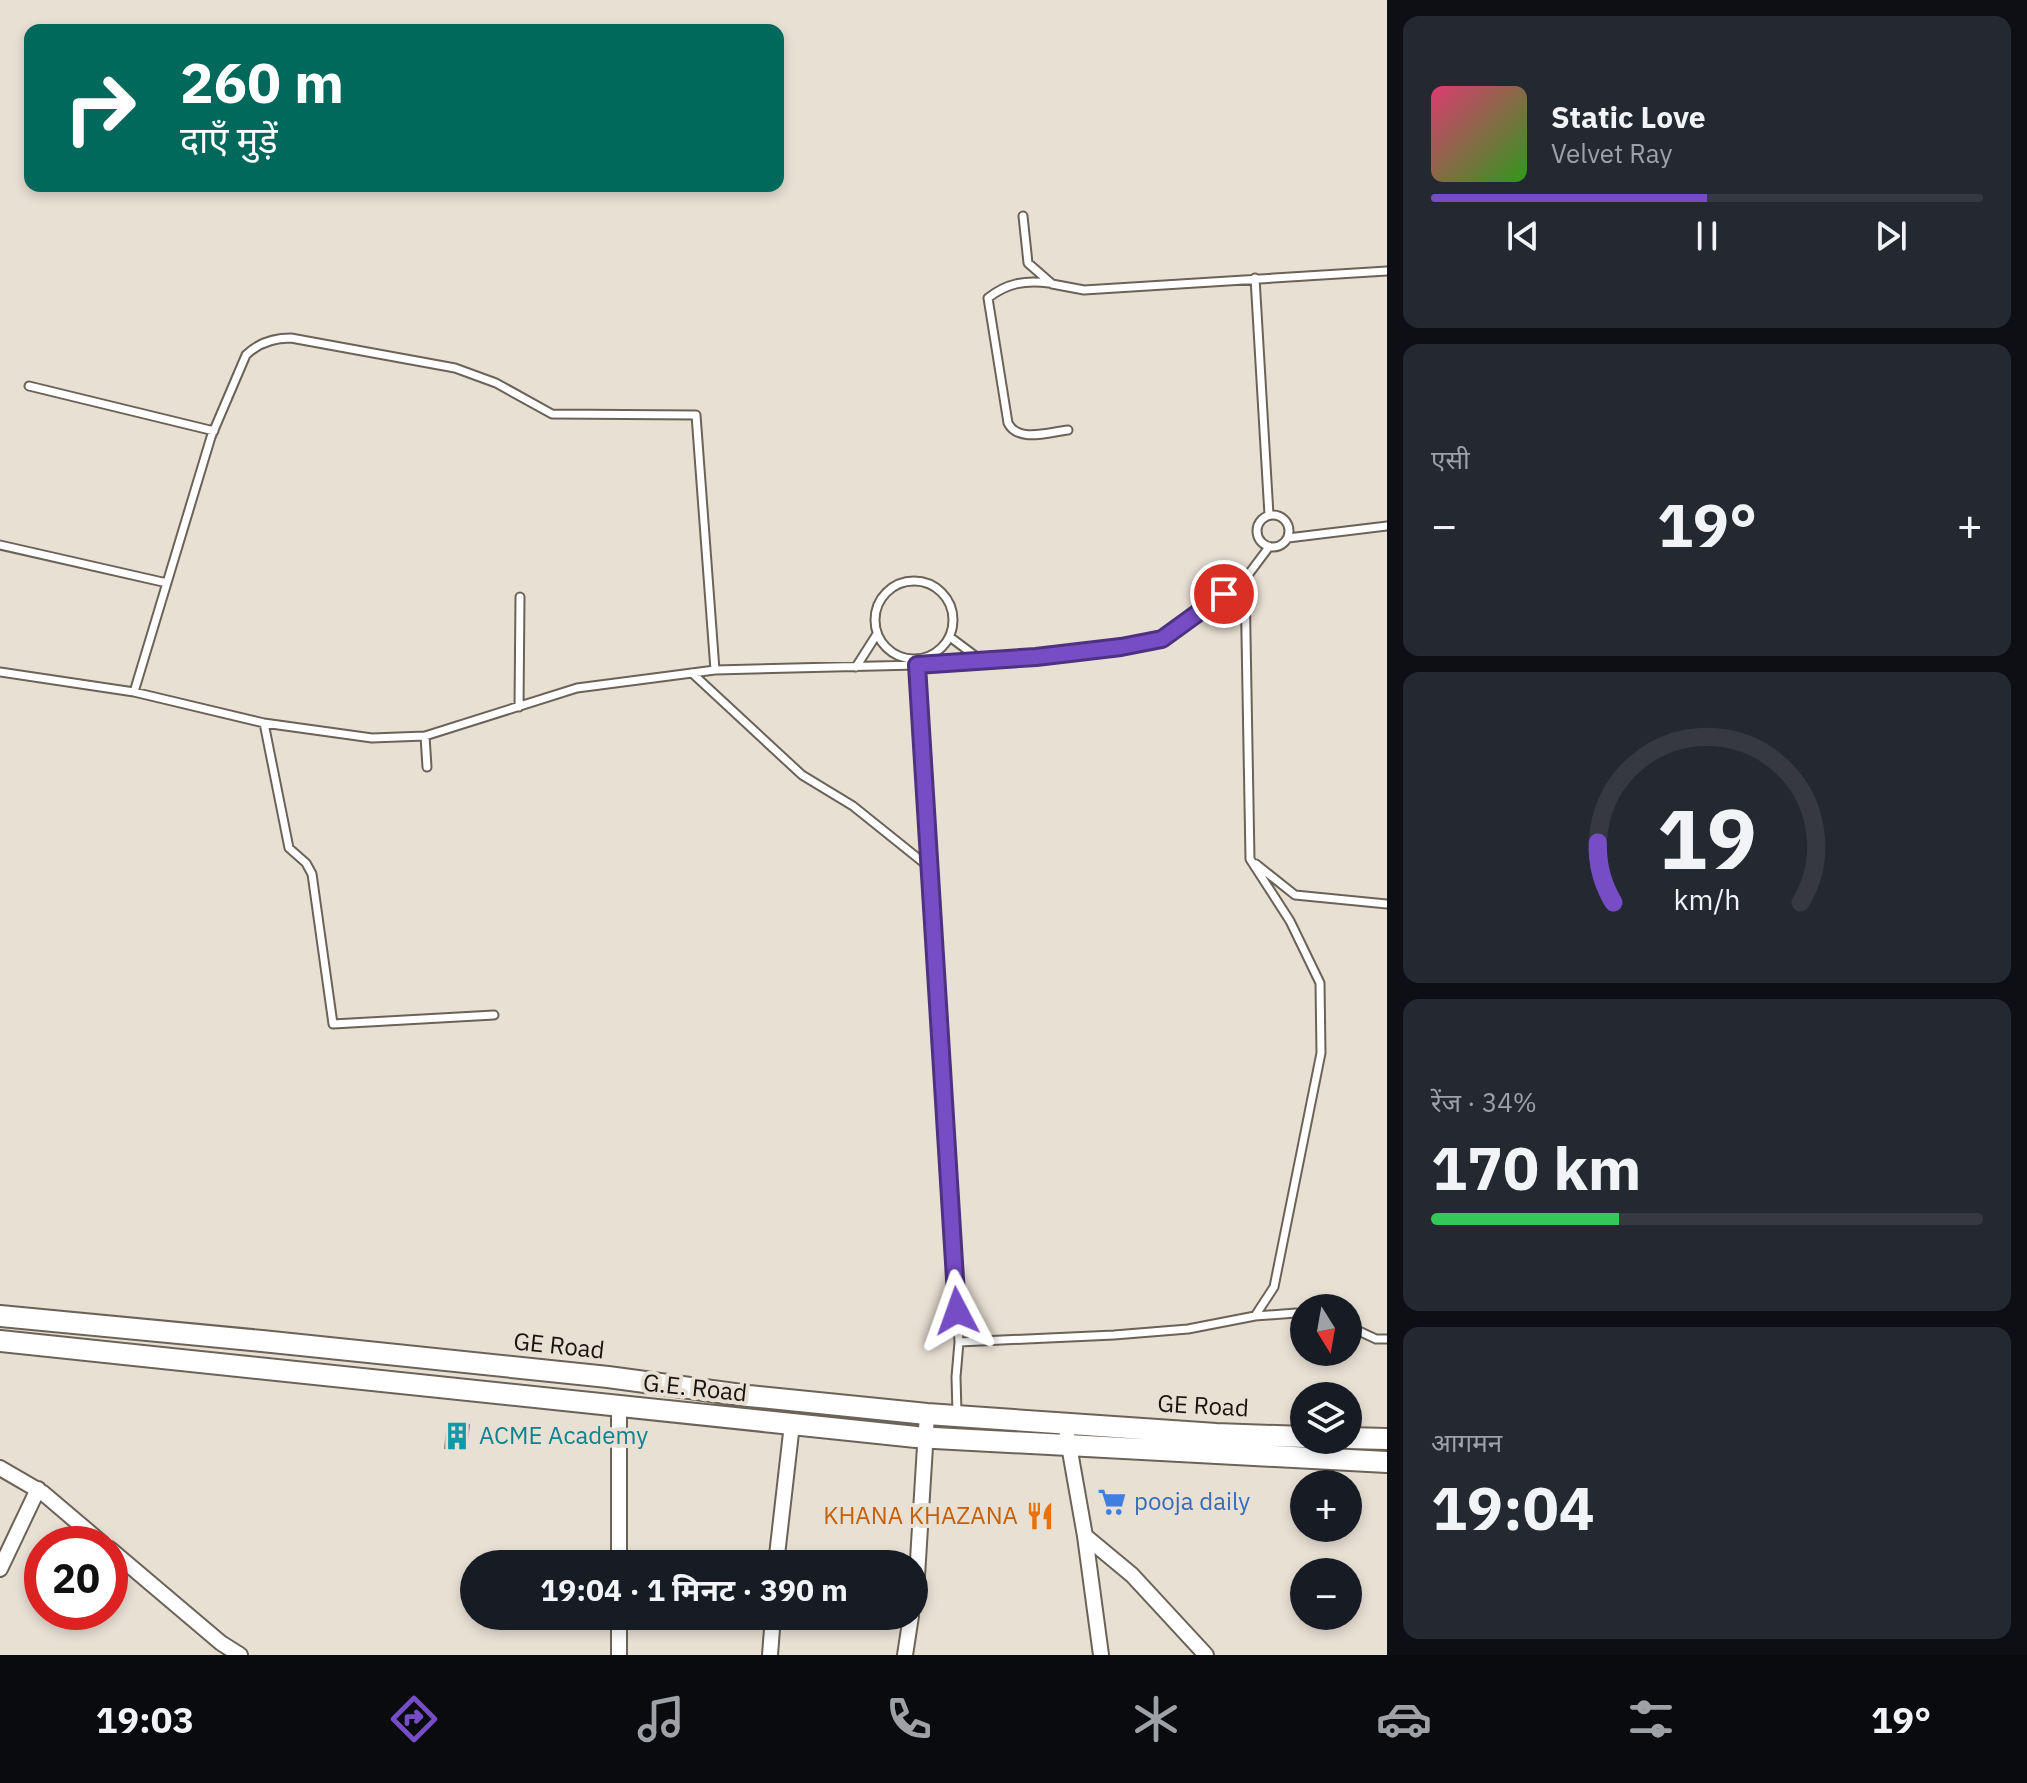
<!DOCTYPE html>
<html lang="hi">
<meta charset="utf-8">
<style>
body{margin:0;font-family:"IBM Plex Sans","Noto Sans Devanagari",sans-serif;background:#242831;color:#f1f3f6;height:100vh;display:flex;flex-direction:column;font-size:30px;white-space:nowrap}
*{box-sizing:border-box;margin:0}
p{font-size:26px;color:#9ea1a6}
.icon{flex:none;width:44px;height:44px;fill:none;stroke:currentColor;stroke-width:2;stroke-linecap:round;stroke-linejoin:round}
.map{position:relative;flex:1;overflow:hidden}
.panel{display:flex;flex-direction:column;gap:16px;padding:16px;background:#0d0f14;width:640px}
.panel>*{flex:none}
.guide{position:absolute;left:24px;top:24px;width:760px;height:168px;border-radius:16px;box-shadow:0 4px 12px #0003;background:#00695c;color:#fff;overflow:hidden}
.needle{width:52px;rotate:169deg}
.buttons{position:absolute;left:1290px;top:1294px;display:grid;gap:16px}
.buttons a{display:grid;place-items:center;width:72px;height:72px;border-radius:50%;background:#171b24;box-shadow:0 4px 12px #0003;font-size:40px}
.speed{position:absolute;left:24px;top:1526px;display:flex;gap:16px;font-size:40px;font-weight:700;text-align:center}
.speed>*{display:grid;place-content:center;width:104px;height:104px;border-radius:50%;background:#171b24;box-shadow:0 4px 12px #0003;line-height:1}
.speed .limit{border:12px solid #d22;background:#fff;color:#111}
.pin{position:absolute;display:grid;place-items:center;width:68px;height:68px;color:#fff;margin:-34px;border:4px solid #fff;border-radius:50%;box-shadow:0 2px 8px #0007}
.me{position:absolute;width:88px;margin:-44px;rotate:356deg;stroke-linejoin:round;filter:drop-shadow(0 0 6px #0008)}
.turn{display:flex;align-items:center;gap:28px;height:168px;padding:0 24px;font-size:36px}
.turn .icon{width:104px;height:104px;stroke-width:2.5}
.turn b{display:block;font-size:56px;line-height:68px}
.big{font-size:60px;font-weight:700;line-height:1.1}
.panel .tile{flex:1;display:flex;flex-direction:column;justify-content:center;gap:12px;min-width:0;padding:0 28px;border-radius:16px;background:#242831}
.panel .dial{align-items:center;gap:0}
.dial svg{height:208px;overflow:visible;fill:none;stroke:#363941;stroke-width:7;stroke-linecap:round;text-anchor:middle}
.dial text{fill:#f1f3f6;stroke:none}
.song{display:flex;align-items:center;gap:24px}
.cover{width:96px;height:96px;border-radius:12px;background:linear-gradient(135deg,hsl(340 70% 55%),hsl(110 70% 35%))}
.played{height:8px;border-radius:4px;background:linear-gradient(90deg,#774dc6 50%,#363941 50%)}
.keys{display:flex;justify-content:space-around;direction:ltr}
.heat{display:flex;justify-content:space-between;align-items:center;font-size:44px;direction:ltr}
.charge{height:12px;border-radius:6px;background:linear-gradient(90deg,#34c759 34%,#363941 0)}
.trip{position:absolute;left:460px;top:1550px;width:468px;height:80px;border-radius:40px;background:#171b24;box-shadow:0 4px 12px #0003;font-weight:700;line-height:80px;text-align:center}
.tabs{display:flex;height:128px;justify-content:space-around;align-items:center;background:#090b0e;color:#9ea1a6}
.tabs .icon{width:56px;height:56px}
.tabs .active{color:#774dc6}
.tabs b{font-size:36px;color:#f1f3f6}
main{display:flex;flex:1;min-height:0}
.map>svg:first-child{display:block}
.building{fill:#b4a4a1;stroke:#8f807d;stroke-width:2}
.lines{fill:none;stroke-linecap:round;stroke-linejoin:round}
.service-casing{stroke:#6b6258;stroke-width:11}
.minor-casing{stroke:#6b6258;stroke-width:18}
.primary-casing{stroke:#6b6258;stroke-width:24}
.service{stroke:#fff;stroke-width:7}
.minor{stroke:#fff;stroke-width:14}
.primary{stroke:#fff;stroke-width:20}
.route-casing{stroke:#4d3281;stroke-width:20}
.route{stroke:#774dc6;stroke-width:14}
.labels{text-anchor:middle;stroke-width:8;stroke-linejoin:round;paint-order:stroke}
.street-label{font-size:24px;fill:#181511;stroke:#e9e0d4}
.culture-label{font-size:24px;fill:#0d838f;stroke:#e9e0d4;text-anchor:start}
.shop-label{font-size:24px;fill:#366cbe;stroke:#e9e0d4;text-anchor:start}
.food-label{font-size:24px;fill:#c56008;stroke:#e9e0d4;text-anchor:end}
</style>
<main>
<div class="map">
<svg width="1387" height="1655" viewBox="0 0 1387 1655">
<rect width="100%" height="100%" fill="#e9e0d4"/>
<!-- building -->
<path class="building" d="M 448,1422 L 469,1425 L 466,1450 L 445,1448 Z"/>
<g class="lines">
<defs>
<path id="service" d="M 1023,216 L 1028,263 L 1052,284 L 1084,290 L 1387,271
M 1255,278 L 1269,515
M 1049,283 C 1025,280 1007,283 988,298 L 1008,423 C 1018,443 1049,432 1068,430
M 29,386 L 214,431
M1257 531a16 16 0 1 1 32 0a16 16 0 1 1-32 0Z
M 1288,538 L 1387,526
M 0,545 L 167,583
M875 620a39 39 0 1 1 78 0a39 39 0 1 1-78 0Z
M 950,637 L 982,661
M 917,659 L 959,1342 L 956,1377 L 957,1413
M 856,667 L 877,634
M 0,672 L 134,692 L 264,723 L 372,738 L 425,736 L 577,688 L 715,670
M 692,673 L 802,775 L 853,806 L 929,867
M 134,692 L 211,437 L 246,355 C 259,342 274,338 291,338 L 455,368 L 496,383 L 552,414 L 696,415 L 715,670 L 917,665 L 1036,657 L 1121,647 L 1162,639 L 1245,579
M 519,707 L 520,597
M 264,723 L 289,848 L 306,863 L 312,874 L 333,1024 L 494,1015
M 425,736 L 427,767
M 1256,864 L 1295,895 L 1387,904
M 1255,1316 L 1296,1313 L 1304,1315
M 1348,1326 L 1376,1339 L 1387,1339
M 959,1342 L 1114,1335 L 1188,1329 L 1255,1316 L 1274,1287 L 1321,1053 L 1320,983 L 1290,921 L 1250,859 L 1245,579 L 1269,547"/>
<path id="minor" d="M 619,1406 L 619,1564
M 1065,1423 L 1085,1536 L 1101,1655
M 0,1468 L 43,1493 L 103,1544
M 1085,1536 L 1132,1575 L 1206,1655
M 110,1549 L 221,1643 L 240,1655
M 776,1564 L 792,1424
M 0,1569 L 38,1489
M 914,1596 L 917,1576 L 927,1414
M 619,1616 L 619,1655
M 770,1655 L 773,1616
M 905,1655 L 911,1616"/>
<path id="primary" d="M 0,1316 L 262,1341 L 608,1377 L 749,1396 L 927,1414 L 1216,1434 L 1304,1437
M 0,1341 L 916,1437 L 1387,1462
M 1348,1438 L 1387,1439"/>
</defs>
<!-- service casing -->
<use href="#service" class="service-casing"/>
<!-- minor casing -->
<use href="#minor" class="minor-casing"/>
<!-- primary casing -->
<use href="#primary" class="primary-casing"/>
<!-- service -->
<use href="#service" class="service"/>
<!-- minor -->
<use href="#minor" class="minor"/>
<!-- primary -->
<use href="#primary" class="primary"/>
</g>
<g class="lines">
<defs>
<path id="route" d="M 957,1311 L 917,665 L 1036,657 L 1121,647 L 1162,639 L 1224,594"/>
</defs>
<!-- route casing -->
<use href="#route" class="route-casing"/>
<!-- route -->
<use href="#route" class="route"/>
</g>
<!-- icons -->
<defs>
<symbol id="building-bare" viewBox="-9 -9 18 18"><path d="M-4-6H4V6H1V3H-1V6H-4ZM-2.5-4.3h1.7v1.8h-1.7ZM.8-4.3h1.7v1.8H.8ZM-2.5-1h1.7V.8h-1.7ZM.8-1h1.7V.8H.8Z" fill="#0f9aa8" stroke="#e9e0d4" stroke-width="2.5" paint-order="stroke"/></symbol>
<symbol id="supermarket-bare" viewBox="-9 -9 18 18"><path d="M-6-5.5h2.5l.6 2H6L4.5 2H-2.5L-4.4-4H-6ZM-1.5 3.2a1.3 1.3 0 1 0 .1 0ZM3 3.2a1.3 1.3 0 1 0 .1 0Z" fill="#3f7fe0" stroke="#e9e0d4" stroke-width="2.5" paint-order="stroke"/></symbol>
<symbol id="restaurant-bare" viewBox="-9 -9 18 18"><path d="M-5-6h1v4h1v-4h1v4h1v-4h1v5L-1.5 .5V6h-2V.5L-5-1ZM5-6V6H3V1.5H1.5Q1.5-4 5-6Z" fill="#e8710a" stroke="#e9e0d4" stroke-width="2.5" paint-order="stroke"/></symbol>
</defs>
<g fill-rule="evenodd">
<use href="#building-bare" x="437" y="1416" width="40" height="40"/>
<use href="#supermarket-bare" x="1092" y="1482" width="40" height="40"/>
<use href="#restaurant-bare" x="1020" y="1496" width="40" height="40"/>
</g>
<g class="labels">
<!-- street labels -->
<g class="street-label">
<text transform="translate(559 1346) rotate(6)" y="8">GE Road</text>
<text transform="translate(695 1388) rotate(6)" y="8">G.E. Road</text>
<text transform="translate(1203 1406) rotate(3)" y="8">GE Road</text>
</g>
<!-- culture labels -->
<g class="culture-label">
<text x="479" y="1444">ACME Academy</text>
</g>
<!-- shop labels -->
<g class="shop-label">
<text x="1134" y="1510">pooja daily</text>
</g>
<!-- food labels -->
<g class="food-label">
<text x="1018" y="1524">KHANA KHAZANA</text>
</g>
</g>
</svg>
<div class="buttons">
<a><svg class="needle" viewBox="-14 -14 28 28"><path d="M0-13l5 13h-10z" fill="#e53935"/><path d="M0 13l5-13h-10z" fill="#9ea1a6"/></svg></a>
<a><svg class="icon" aria-label="layers" viewBox="0 0 24 24"><path d="M12 4l9 5-9 5-9-5zM3 14l9 5 9-5"/></svg></a>
<a>+</a>
<a>−</a>
</div>
<div class="speed"><div class="limit">20</div></div>
<div class="pin" style="left:1224px;top:594px;background:#d93025"><svg class="icon" aria-label="arrive" viewBox="0 0 24 24"><path d="M6 21V4h12l-3 4 3 4H6"/></svg></div>
<svg class="me" style="left:957px;top:1311px" viewBox="-20 -20 40 40"><path d="M0-17L14 15 0 8-14 15z" fill="#774dc6" stroke="#fff" stroke-width="4"/></svg>
<div class="trip">19:04 · 1 मिनट · 390 m</div>
<div class="guide">
<div class="turn"><svg class="icon" aria-label="right" viewBox="0 0 24 24"><path d="M7 20v-9h11M14 6l5 5-5 5"/></svg><div><b>260 m</b>दाएँ मुड़ें</div></div>
</div>
</div>
<section class="panel">
<div class="tile">
<div class="song"><i class="cover"></i><div><b>Static Love</b><p>Velvet Ray</p></div></div>
<div class="played"></div>
<div class="keys"><svg class="icon" aria-label="previous" viewBox="0 0 24 24"><path d="M18 5L8 12l10 7zM5 5v14"/></svg><svg class="icon" aria-label="pause" viewBox="0 0 24 24"><path d="M8 5v14M16 5v14"/></svg><svg class="icon" aria-label="next" viewBox="0 0 24 24"><path d="M6 5l10 7-10 7zM19 5v14"/></svg></div>
</div>
<div class="tile"><p>एसी</p>
<div class="heat"><a>−</a><b class="big">19°</b><a>+</a></div>
</div>
<div class="tile dial"><svg viewBox="0 0 100 80">
<path d="M14 69A42 42 0 1 1 86 69"/>
<path d="M14 69A42 42 0 0 1 8 46" stroke="#774dc6"/>
<text x="50" y="56" font-size="32" font-weight="700">19</text>
<text x="50" y="72" font-size="11">km/h</text>
</svg></div>
<div class="tile"><p>रेंज · 34%</p><b class="big">170 km</b><div class="charge"></div></div>
<div class="tile"><p>आगमन</p><b class="big">19:04</b></div>
</section>
</main>
<nav class="tabs">
<b>19:03</b>
<svg class="icon active" aria-label="directions" viewBox="0 0 24 24"><path d="M12 3l9 9-9 9-9-9zM9 14v-3h6M13 9l2 2-2 2"/></svg>
<svg class="icon" aria-label="music" viewBox="0 0 24 24"><path d="M9 18V5l10-2v13"/><circle cx="6" cy="18" r="3"/><circle cx="16" cy="16" r="3"/></svg>
<svg class="icon" aria-label="phone" viewBox="0 0 24 24"><path d="M5 4h4l2 5-3 2q2 4 5 5l2-3 5 2v4C11 20 4 13 5 4z"/></svg>
<svg class="icon" aria-label="climate" viewBox="0 0 24 24"><path d="M12 3v18M4 7l16 10M4 17L20 7"/></svg>
<svg class="icon" aria-label="car" viewBox="0 0 24 24"><path d="M5 17H2v-5l4-1 3-4h7l3 4 3 1v5h-3M9 17h6M6 11h13"/><circle cx="7" cy="17" r="2"/><circle cx="17" cy="17" r="2"/></svg>
<svg class="icon" aria-label="filters" viewBox="0 0 24 24"><path d="M4 7h16M4 17h16"/><circle cx="9" cy="7" r="2"/><circle cx="15" cy="17" r="2"/></svg>
<b>19°</b>
</nav>
